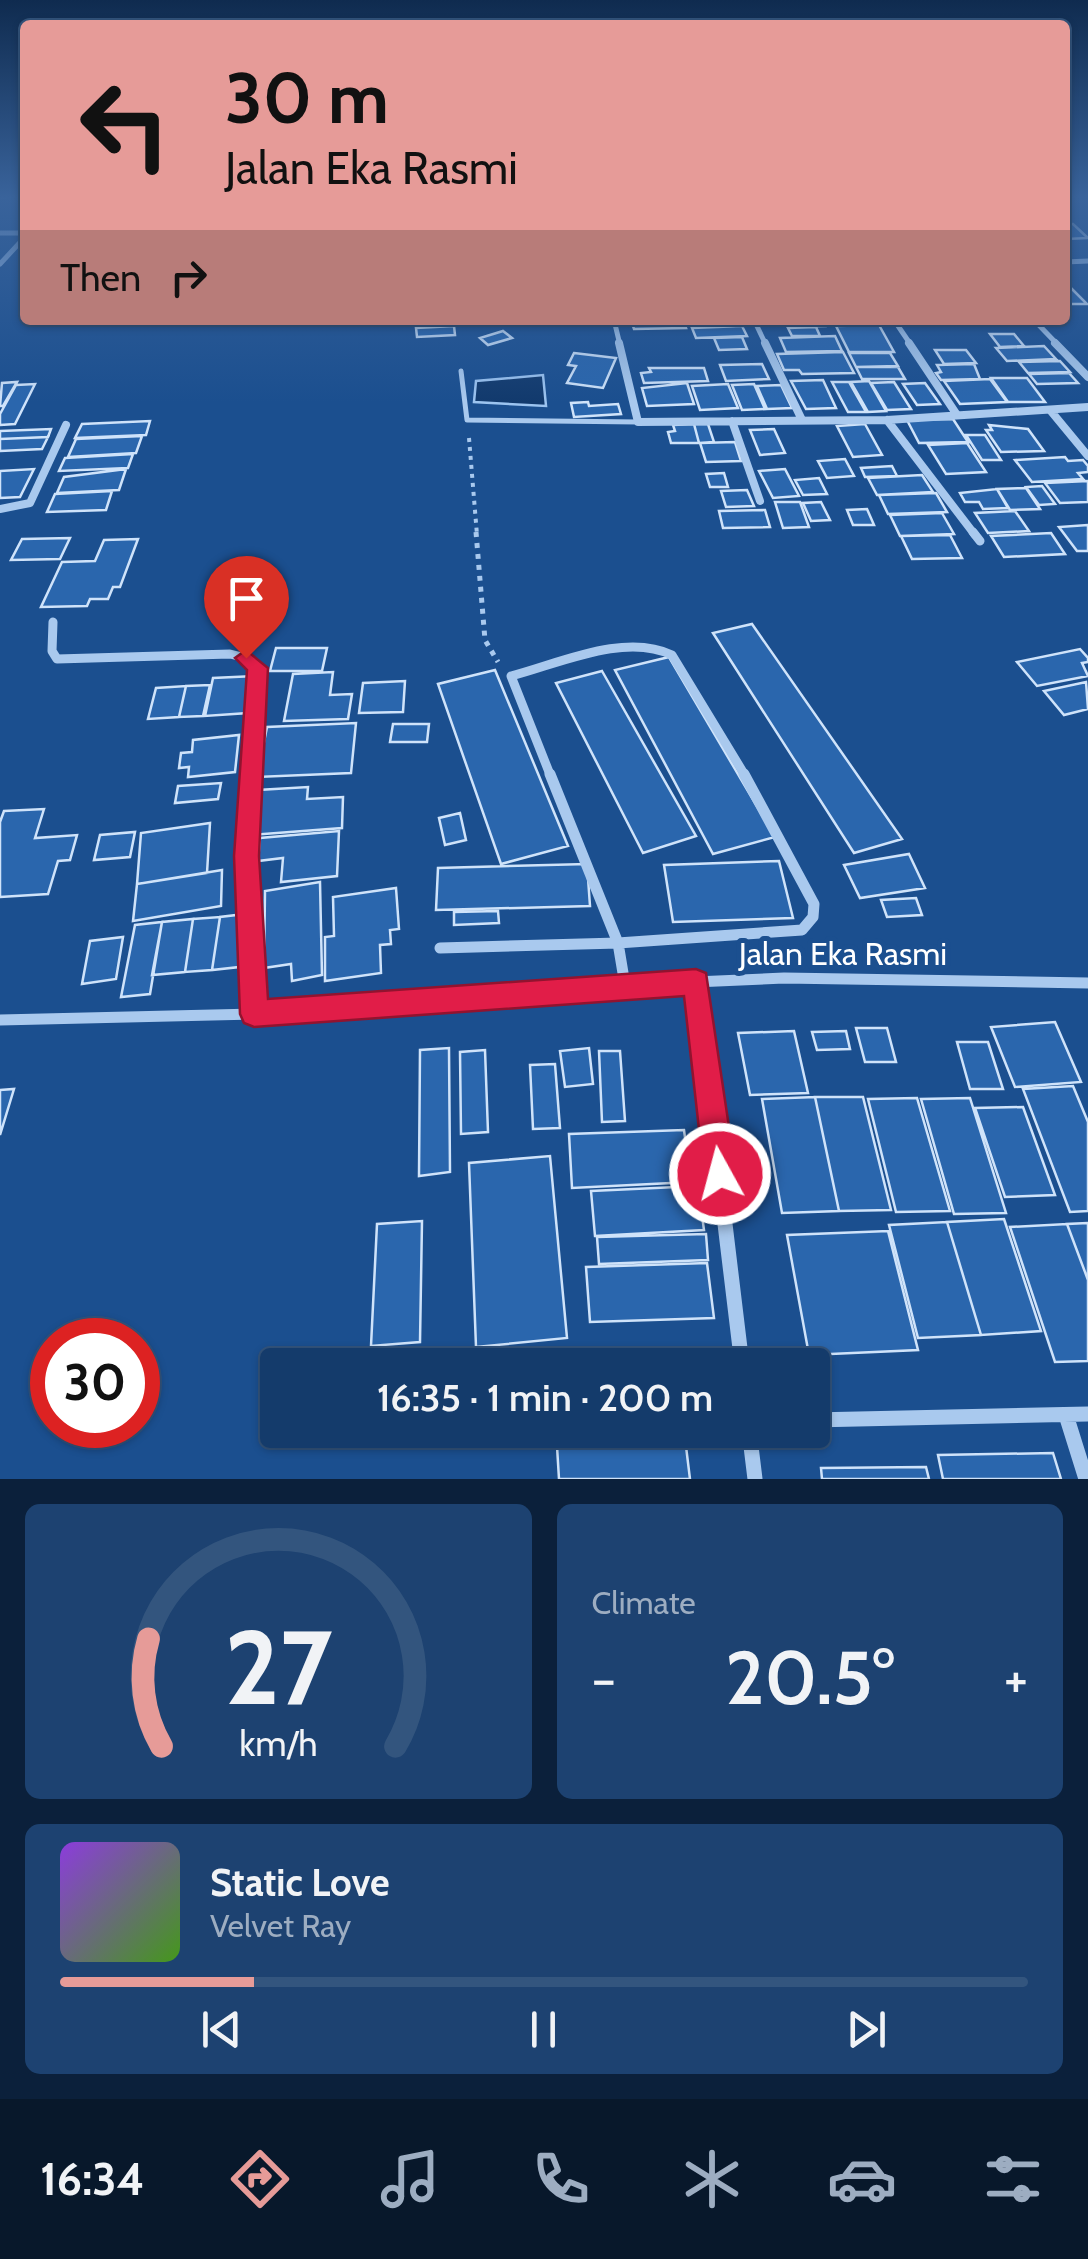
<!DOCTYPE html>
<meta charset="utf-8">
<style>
body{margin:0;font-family:Cabin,sans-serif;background:#1d4271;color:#f1f3f6;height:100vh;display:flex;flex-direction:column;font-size:38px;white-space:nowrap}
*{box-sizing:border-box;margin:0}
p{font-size:32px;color:#9dadc1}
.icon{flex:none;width:55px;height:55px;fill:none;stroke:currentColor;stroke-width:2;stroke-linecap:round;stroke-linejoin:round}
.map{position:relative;height:1479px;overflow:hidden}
.sheet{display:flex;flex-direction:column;gap:25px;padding:25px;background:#0b203b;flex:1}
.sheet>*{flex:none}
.banner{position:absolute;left:20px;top:20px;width:1050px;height:305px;border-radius:10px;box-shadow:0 2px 8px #0004,0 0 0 2px #33557e;background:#e69b98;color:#111;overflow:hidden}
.speed{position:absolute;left:30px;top:1318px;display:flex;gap:20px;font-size:50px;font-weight:700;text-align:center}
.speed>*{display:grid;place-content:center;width:130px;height:130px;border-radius:50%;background:#143b6b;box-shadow:0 2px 8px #0004,0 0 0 2px #33557e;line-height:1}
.speed .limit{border:15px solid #d22;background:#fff;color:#111}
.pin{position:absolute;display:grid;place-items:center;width:85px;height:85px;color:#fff;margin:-102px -42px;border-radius:50% 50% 50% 0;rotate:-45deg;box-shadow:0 0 10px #0007}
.pin .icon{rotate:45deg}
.me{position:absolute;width:110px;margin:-55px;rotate:353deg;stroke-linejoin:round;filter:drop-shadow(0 0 8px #0008)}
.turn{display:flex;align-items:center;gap:35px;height:210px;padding:0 40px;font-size:45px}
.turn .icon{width:130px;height:130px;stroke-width:2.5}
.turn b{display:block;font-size:70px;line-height:85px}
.then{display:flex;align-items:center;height:95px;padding:0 40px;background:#0003;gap:20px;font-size:38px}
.big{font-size:75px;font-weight:600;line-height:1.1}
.sheet .widget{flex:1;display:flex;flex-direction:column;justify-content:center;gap:15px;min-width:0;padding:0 35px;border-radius:15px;background:#1d4271}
.sheet .dial{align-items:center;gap:0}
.dial svg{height:260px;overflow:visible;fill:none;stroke:#33557e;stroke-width:7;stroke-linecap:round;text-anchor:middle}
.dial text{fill:#f1f3f6;stroke:none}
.song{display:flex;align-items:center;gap:30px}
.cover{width:120px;height:120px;border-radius:15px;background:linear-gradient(135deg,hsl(270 70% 55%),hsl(100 70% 35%))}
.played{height:10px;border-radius:5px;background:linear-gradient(90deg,#e69b98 20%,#33557e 20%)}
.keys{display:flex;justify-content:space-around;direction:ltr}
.heat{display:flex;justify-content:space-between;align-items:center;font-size:55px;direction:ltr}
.sheet .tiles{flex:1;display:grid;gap:25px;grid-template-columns:1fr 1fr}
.widget:last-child{grid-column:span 2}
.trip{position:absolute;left:260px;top:1348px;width:570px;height:100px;border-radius:10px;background:#143b6b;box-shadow:0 2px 8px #0004,0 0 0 2px #33557e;font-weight:600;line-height:100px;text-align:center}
.tabs{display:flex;height:160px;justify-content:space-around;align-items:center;background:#08182b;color:#9dadc1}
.tabs .icon{width:70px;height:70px}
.tabs .active{color:#e69b98}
.tabs b{font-size:45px;color:#f1f3f6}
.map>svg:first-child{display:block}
.water{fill:#123a6d;stroke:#9cc4f0;stroke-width:2.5}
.building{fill:#2a66ad;stroke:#cfe3fa;stroke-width:2.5}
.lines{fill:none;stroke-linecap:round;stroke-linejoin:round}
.path-far1{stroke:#a9c9ee;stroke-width:4;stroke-dasharray:4 5;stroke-linecap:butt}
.path{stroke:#a9c9ee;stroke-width:5;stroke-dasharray:5 6;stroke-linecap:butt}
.lane{stroke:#a9c9ee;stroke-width:5}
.street-far4{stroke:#a9c9ee;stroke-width:5}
.street-far3{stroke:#a9c9ee;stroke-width:8}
.street-far2{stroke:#a9c9ee;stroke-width:9}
.street-far1{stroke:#a9c9ee;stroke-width:11}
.street{stroke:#a9c9ee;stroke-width:15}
.route{fill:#e11d48;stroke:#92132f;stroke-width:2.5}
.labels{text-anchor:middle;stroke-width:10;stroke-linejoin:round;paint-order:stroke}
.near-street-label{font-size:32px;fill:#fff;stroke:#1b4f8f}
</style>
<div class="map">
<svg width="1088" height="1479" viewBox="0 0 1088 1479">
<rect width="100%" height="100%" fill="#1b4f8f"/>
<!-- water -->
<path class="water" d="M 543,375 L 546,406 L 474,402 L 476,381 Z"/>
<!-- building -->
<path class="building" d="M 1065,224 L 1073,224 L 1088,238 L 1066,239 Z
M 1065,282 L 1087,304 L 1065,304 Z
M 631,320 L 683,320 L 686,328 L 634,329 Z
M 690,320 L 739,320 L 742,326 L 693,327 Z
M 785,320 L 822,320 L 825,326 L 788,327 Z
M 879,325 L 894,352 L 849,352 L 836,326 Z
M 454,326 L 455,335 L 417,337 L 416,328 Z
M 742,326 L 747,336 L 696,338 L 692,328 Z
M 816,327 L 820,336 L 792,336 L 788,328 Z
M 503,331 L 512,338 L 488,345 L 480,338 Z
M 990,334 L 1014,334 L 1024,346 L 1000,347 Z
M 835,336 L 842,351 L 786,352 L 780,338 Z
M 742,337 L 747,349 L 719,350 L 714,338 Z
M 1044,346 L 1056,359 L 1007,361 L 996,348 Z
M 935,350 L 966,350 L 976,363 L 944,364 Z
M 843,352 L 854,373 L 802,374 L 799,370 L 784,370 L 777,354 Z
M 574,353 L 616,358 L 603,388 L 567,383 L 576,366 L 568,365 Z
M 849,353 L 890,353 L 898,366 L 856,367 Z
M 1060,361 L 1070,372 L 1028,373 L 1019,362 Z
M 762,364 L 769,379 L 726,381 L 720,365 Z
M 974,364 L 980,379 L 941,380 L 936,373 L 941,372 L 937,365 Z
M 856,367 L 898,367 L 905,379 L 862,379 Z
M 649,368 L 704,368 L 708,381 L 644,383 L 641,373 L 651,372 Z
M 1069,373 L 1078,383 L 1037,384 L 1029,374 Z
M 991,378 L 1027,378 L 1045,402 L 1008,402 Z
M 990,379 L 1007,402 L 960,404 L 944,381 Z
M 823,380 L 836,408 L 806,409 L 791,381 Z
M 869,381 L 886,411 L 868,412 L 851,382 Z
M 17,382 L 3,406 L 0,406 L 2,383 Z
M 832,382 L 849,382 L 866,412 L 848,412 Z
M 894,382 L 911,409 L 887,410 L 871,383 Z
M 687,383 L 694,404 L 647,406 L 642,388 Z
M 925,383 L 940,404 L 917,405 L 903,384 Z
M 35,384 L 15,424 L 0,425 L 0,414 L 16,385 Z
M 728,384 L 738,408 L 700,410 L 692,386 Z
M 754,384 L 765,409 L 742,410 L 732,385 Z
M 781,385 L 792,408 L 767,409 L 757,386 Z
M 588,402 L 589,406 L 618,404 L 621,414 L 574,417 L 571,403 Z
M 953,419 L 968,442 L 919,443 L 907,420 Z
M 150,421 L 146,435 L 75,438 L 82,424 Z
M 694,424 L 699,443 L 671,443 L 668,432 L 675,431 L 673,425 Z
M 694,424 L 708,424 L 714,442 L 699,443 Z
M 865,424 L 882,455 L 853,457 L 837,426 Z
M 989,425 L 1028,429 L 1044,451 L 1001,452 L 986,430 L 992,430 Z
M 51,429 L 48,437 L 0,439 L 0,431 Z
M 774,429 L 785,453 L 760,455 L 750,430 Z
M 966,435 L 985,435 L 1001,460 L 982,460 Z
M 142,436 L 136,453 L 68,457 L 76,439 Z
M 48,437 L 42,449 L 0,451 L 0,439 Z
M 735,442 L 741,461 L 706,462 L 700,443 Z
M 967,443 L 986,472 L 946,474 L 928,445 Z
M 133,454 L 128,468 L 59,471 L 65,458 Z
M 1065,457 L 1068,461 L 1083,460 L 1088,466 L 1088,472 L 1078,473 L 1083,479 L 1032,482 L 1015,460 Z
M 845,459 L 854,476 L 827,478 L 818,461 Z
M 892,466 L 897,476 L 865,477 L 861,468 Z
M 34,469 L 20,497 L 0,498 L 0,471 Z
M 126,469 L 119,490 L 57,493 L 64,477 Z
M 785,469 L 799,496 L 773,498 L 759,471 Z
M 724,473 L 728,487 L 710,487 L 706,474 Z
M 922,475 L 933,492 L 877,495 L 868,478 Z
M 819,478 L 827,494 L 803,495 L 795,480 Z
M 1088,481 L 1088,502 L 1060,503 L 1045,483 Z
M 1042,486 L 1055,504 L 1039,505 L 1026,487 Z
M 1026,488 L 1040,509 L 1010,510 L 997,489 Z
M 997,489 L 1008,508 L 983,509 L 979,502 L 965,502 L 960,493 Z
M 747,490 L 754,506 L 726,507 L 721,491 Z
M 112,491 L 106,510 L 47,512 L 55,494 Z
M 936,493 L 947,512 L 888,514 L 879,495 Z
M 775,502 L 800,502 L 809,527 L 783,528 Z
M 821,502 L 830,520 L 811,521 L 803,503 Z
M 867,509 L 874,525 L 853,525 L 847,510 Z
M 765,510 L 770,527 L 723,528 L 719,511 Z
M 1015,511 L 1029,531 L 988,533 L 975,513 Z
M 942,513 L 954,534 L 900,536 L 890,515 Z
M 1088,525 L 1088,551 L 1077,551 L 1059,527 Z
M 1051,533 L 1065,554 L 1004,557 L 991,536 Z
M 950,535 L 962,558 L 912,559 L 901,536 Z
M 70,538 L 60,559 L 11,560 L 22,539 Z
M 138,539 L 120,587 L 113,587 L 108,599 L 90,599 L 87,606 L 41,607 L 62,562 L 95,561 L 104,540 Z
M 752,624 L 902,839 L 854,853 L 713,633 Z
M 276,648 L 327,648 L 322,671 L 270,671 Z
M 1080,649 L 1088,658 L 1088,662 L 1082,663 L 1088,676 L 1037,686 L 1017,662 Z
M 669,657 L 775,837 L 713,854 L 615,670 Z
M 495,670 L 568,846 L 501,864 L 438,684 Z
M 602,671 L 696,836 L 643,853 L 556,683 Z
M 333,672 L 330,695 L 352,694 L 348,719 L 284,721 L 293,674 Z
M 255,676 L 248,713 L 205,716 L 213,678 Z
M 405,681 L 403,712 L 359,713 L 363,683 Z
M 1086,682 L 1088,709 L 1064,715 L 1044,691 Z
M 210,685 L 203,716 L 179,717 L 186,686 Z
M 186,686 L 179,717 L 148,719 L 156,688 Z
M 356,723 L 351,773 L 257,777 L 267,727 Z
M 393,724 L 429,724 L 427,742 L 390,742 Z
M 239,735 L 235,772 L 188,777 L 189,767 L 179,768 L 181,753 L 192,752 L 193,740 Z
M 221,783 L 218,799 L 175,803 L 178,786 Z
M 308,787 L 307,799 L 343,797 L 342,828 L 252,835 L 258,790 Z
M 44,809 L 35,838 L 77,835 L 70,860 L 58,861 L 48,894 L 0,897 L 0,822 L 4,811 Z
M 460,813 L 466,840 L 445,845 L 439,818 Z
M 210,823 L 207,873 L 137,884 L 141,833 Z
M 339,831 L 337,876 L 281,882 L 283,858 L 258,861 L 260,838 Z
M 135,832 L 130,857 L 94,860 L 100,835 Z
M 909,854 L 925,888 L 860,898 L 844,865 Z
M 779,861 L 793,918 L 673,922 L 664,865 Z
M 587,864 L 590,906 L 436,910 L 438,868 Z
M 222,870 L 221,906 L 133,921 L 137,884 Z
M 320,882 L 322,975 L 292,981 L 291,964 L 264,968 L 265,891 Z
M 396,888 L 399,929 L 390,930 L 391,944 L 380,945 L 381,973 L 325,981 L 325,937 L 334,936 L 333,897 Z
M 916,898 L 922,915 L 887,917 L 881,900 Z
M 498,911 L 499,923 L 454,925 L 454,912 Z
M 245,914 L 239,967 L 212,970 L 220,917 Z
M 220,917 L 212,970 L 185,972 L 193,919 Z
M 193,919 L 185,972 L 152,975 L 162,922 Z
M 162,922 L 150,994 L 121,997 L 135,925 Z
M 123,937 L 116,979 L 82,984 L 90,941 Z
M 1055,1022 L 1081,1082 L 1015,1087 L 991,1027 Z
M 856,1028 L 887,1028 L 896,1062 L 865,1062 Z
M 794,1031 L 808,1093 L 750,1095 L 738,1033 Z
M 846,1031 L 850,1049 L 817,1050 L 812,1032 Z
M 957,1042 L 988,1042 L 1003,1089 L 970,1089 Z
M 449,1048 L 450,1172 L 419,1176 L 420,1050 Z
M 589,1048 L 593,1084 L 565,1087 L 560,1051 Z
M 485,1050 L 488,1132 L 461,1134 L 460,1052 Z
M 599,1051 L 620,1051 L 625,1121 L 602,1122 Z
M 555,1064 L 560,1128 L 533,1129 L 530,1065 Z
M 1073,1086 L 1088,1122 L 1088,1211 L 1070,1212 L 1023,1089 Z
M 14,1089 L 0,1135 L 0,1090 Z
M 815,1097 L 863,1097 L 891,1210 L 839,1211 Z
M 815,1097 L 839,1211 L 782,1213 L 762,1099 Z
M 917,1098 L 950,1211 L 896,1212 L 868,1099 Z
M 970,1098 L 1006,1213 L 954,1214 L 921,1099 Z
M 1023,1107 L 1055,1195 L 1005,1197 L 975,1108 Z
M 684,1130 L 691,1182 L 572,1188 L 569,1134 Z
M 550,1156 L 567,1338 L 476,1347 L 469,1163 Z
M 698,1186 L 704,1230 L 595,1236 L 591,1191 Z
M 1004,1219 L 1041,1331 L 981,1335 L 947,1222 Z
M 422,1221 L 420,1342 L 371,1346 L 377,1224 Z
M 947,1222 L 981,1335 L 918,1338 L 889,1225 Z
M 1088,1223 L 1088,1280 L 1067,1224 Z
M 1067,1224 L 1088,1280 L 1088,1361 L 1055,1362 L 1010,1227 Z
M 888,1231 L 918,1350 L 809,1355 L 787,1235 Z
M 706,1234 L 708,1260 L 599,1264 L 597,1237 Z
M 707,1263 L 714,1318 L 590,1322 L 586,1267 Z
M 556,1430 L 684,1430 L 690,1479 L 559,1479 Z
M 1053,1453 L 1061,1479 L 943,1479 L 938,1455 Z
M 926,1467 L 929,1479 L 822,1479 L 821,1468 Z"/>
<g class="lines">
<!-- path-far1 -->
<path class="path-far1" d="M 469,438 L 477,535"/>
<!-- path -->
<path class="path" d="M 476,532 L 485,640 L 498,662"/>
<!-- lane -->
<path class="lane" d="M 461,371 L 467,420 L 638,422"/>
<!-- street-far4 -->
<path class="street-far4" d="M 0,196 L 25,195
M 0,233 L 25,233
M 1065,262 L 1088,261
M 0,264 L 25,237
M 614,320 L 620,345
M 754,320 L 766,345
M 894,320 L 911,345
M 1034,320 L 1058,345"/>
<!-- street-far3 -->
<path class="street-far3" d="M 619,343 L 638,422 L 887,420 L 1088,407
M 765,343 L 802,420
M 909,343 L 957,415
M 1055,343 L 1088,377
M 1050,410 L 1088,456
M 887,420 L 975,535
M 732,421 L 760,501
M 0,509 L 30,503 L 66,425"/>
<!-- street-far2 -->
<path class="street-far2" d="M 973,532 L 980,541
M 53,622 L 52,651 L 57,659 L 230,654 L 246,658 L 258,668 L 251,777
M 551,777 L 511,676 C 558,664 625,632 672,655 L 746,777"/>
<!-- street-far1 -->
<path class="street-far1" d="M 251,774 L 246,856 L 255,1014
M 550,774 L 618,943
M 618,943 L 625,985
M 618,943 L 802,930 L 813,917 L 814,904 L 744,774
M 440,948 L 618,943
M 696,983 L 708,1086
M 0,1020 L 255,1014 L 625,985 L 784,978 L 1088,983"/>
<!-- street -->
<path class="street" d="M 708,1083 L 742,1365
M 1066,1415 L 1086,1479
M 812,1420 L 1088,1414
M 749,1430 L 755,1479"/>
</g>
<!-- sky -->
<linearGradient id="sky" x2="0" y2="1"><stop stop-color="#0f2b4f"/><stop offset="0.49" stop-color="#39639b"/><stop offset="1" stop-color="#39639b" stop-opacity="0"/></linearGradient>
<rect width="1088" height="402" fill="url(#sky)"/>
<!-- route -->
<path class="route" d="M 246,650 L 268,668 L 259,856 L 268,999 L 696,969 L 706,973 L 736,1174 L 731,1185 L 720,1190 L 708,1185 L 704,1174 L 684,996 L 254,1027 L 244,1023 L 240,1014 L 234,856 L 247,670 L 235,658 Z"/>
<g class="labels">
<!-- near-street labels -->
<g class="near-street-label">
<text x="843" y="965">Jalan Eka Rasmi</text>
</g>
</g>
</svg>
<div class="speed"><div class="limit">30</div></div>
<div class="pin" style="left:246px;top:658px;background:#d93025"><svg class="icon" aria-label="arrive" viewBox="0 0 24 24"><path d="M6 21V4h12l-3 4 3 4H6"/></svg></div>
<svg class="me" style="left:720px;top:1174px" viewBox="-20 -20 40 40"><circle r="17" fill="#e11d48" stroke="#fff" stroke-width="3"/><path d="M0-11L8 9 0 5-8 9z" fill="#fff"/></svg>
<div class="trip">16:35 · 1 min · 200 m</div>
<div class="banner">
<div class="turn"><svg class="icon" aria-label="left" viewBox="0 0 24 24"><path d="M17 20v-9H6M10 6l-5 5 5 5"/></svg><div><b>30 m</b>Jalan Eka Rasmi</div></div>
<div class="then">Then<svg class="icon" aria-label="right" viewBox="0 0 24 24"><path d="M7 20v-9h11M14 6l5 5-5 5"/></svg></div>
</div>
</div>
<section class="sheet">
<div class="tiles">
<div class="widget dial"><svg viewBox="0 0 100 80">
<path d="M14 69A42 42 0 1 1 86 69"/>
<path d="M14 69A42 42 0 0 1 10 36" stroke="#e69b98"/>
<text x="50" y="56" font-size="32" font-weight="700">27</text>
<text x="50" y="72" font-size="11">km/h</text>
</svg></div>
<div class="widget"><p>Climate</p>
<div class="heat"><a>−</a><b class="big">20.5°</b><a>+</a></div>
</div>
<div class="widget">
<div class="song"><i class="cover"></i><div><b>Static Love</b><p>Velvet Ray</p></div></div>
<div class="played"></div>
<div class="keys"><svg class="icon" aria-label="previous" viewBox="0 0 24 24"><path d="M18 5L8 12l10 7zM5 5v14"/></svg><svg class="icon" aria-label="pause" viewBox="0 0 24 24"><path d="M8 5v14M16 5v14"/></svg><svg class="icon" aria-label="next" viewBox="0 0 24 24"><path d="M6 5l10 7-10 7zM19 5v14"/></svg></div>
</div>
</div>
</section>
<nav class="tabs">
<b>16:34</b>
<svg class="icon active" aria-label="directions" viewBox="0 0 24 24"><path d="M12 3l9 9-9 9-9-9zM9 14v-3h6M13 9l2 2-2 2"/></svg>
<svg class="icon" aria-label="music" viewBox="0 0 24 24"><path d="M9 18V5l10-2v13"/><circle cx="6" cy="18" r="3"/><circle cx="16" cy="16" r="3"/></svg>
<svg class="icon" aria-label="phone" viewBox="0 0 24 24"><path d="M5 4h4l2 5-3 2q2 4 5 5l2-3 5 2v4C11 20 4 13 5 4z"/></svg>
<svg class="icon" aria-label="climate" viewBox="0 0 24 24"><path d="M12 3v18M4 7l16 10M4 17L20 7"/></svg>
<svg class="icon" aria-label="car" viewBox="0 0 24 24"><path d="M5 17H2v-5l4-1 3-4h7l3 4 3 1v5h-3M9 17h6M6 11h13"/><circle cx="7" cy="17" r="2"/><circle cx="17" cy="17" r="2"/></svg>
<svg class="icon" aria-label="filters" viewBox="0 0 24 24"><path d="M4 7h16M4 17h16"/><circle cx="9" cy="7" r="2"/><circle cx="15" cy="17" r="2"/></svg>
</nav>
